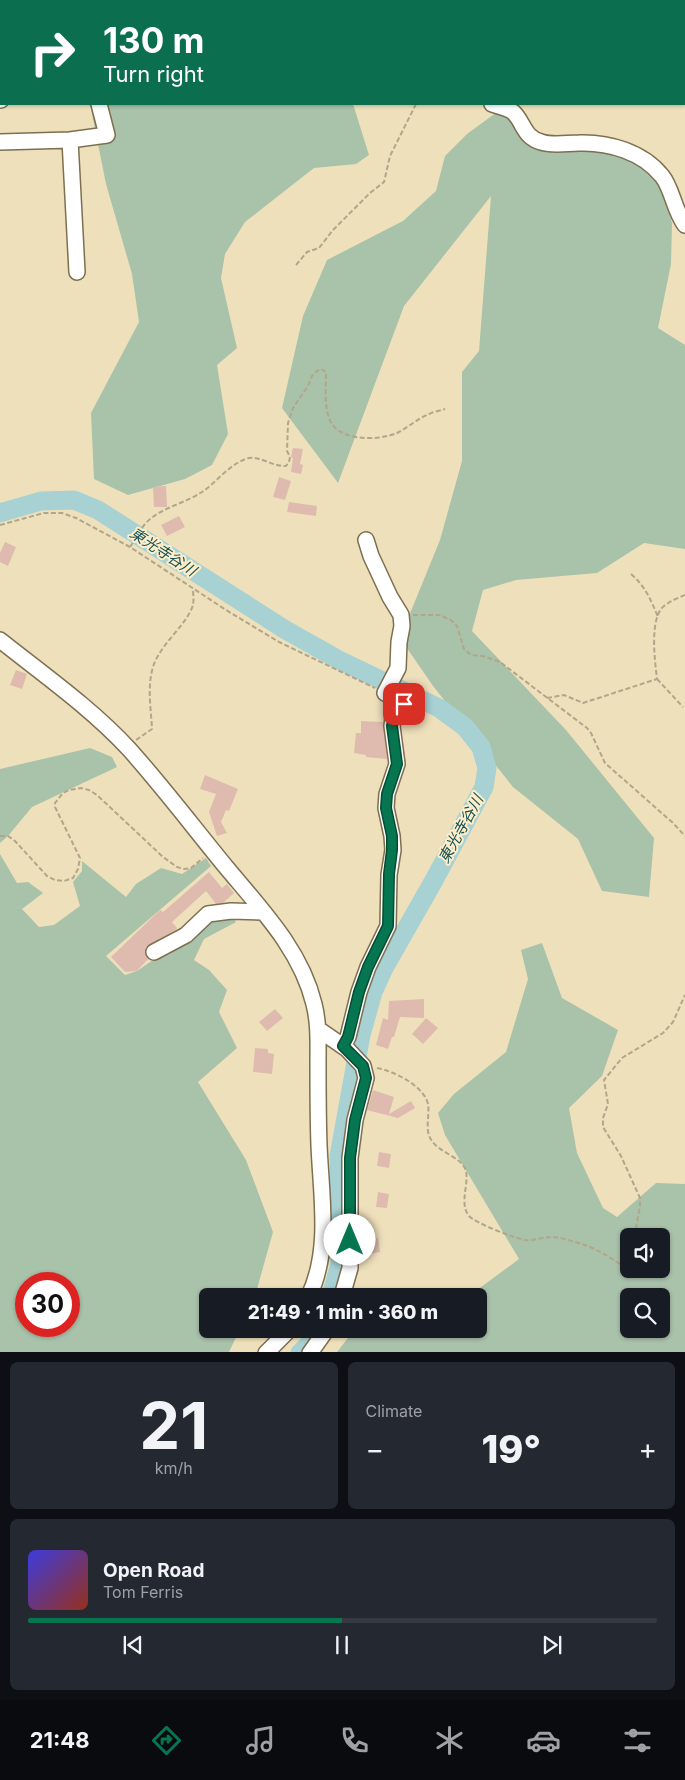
<!DOCTYPE html>
<meta charset="utf-8">
<style>
body{margin:0;font-family:Inter,"Noto Sans JP",sans-serif;background:#242831;color:#f1f3f6;height:100vh;display:flex;flex-direction:column;font-size:19px;white-space:nowrap}
*{box-sizing:border-box;margin:0}
p{font-size:16px;color:#9ea1a6}
.icon{flex:none;width:28px;height:28px;fill:none;stroke:currentColor;stroke-width:2;stroke-linecap:round;stroke-linejoin:round}
.map{position:relative;height:1352px;overflow:hidden}
.side{display:flex;flex-direction:column;gap:10px;padding:10px;background:#0d0f14;flex:1}
.side>*{flex:none}
.banner{position:absolute;left:0px;top:0px;width:685px;height:105px;box-shadow:0 1px 4px #0004;background:#0b6e4f;color:#fff;overflow:hidden}
.fabs{position:absolute;left:620px;top:1228px;display:grid;gap:10px}
.fabs a{display:grid;place-items:center;width:50px;height:50px;border-radius:8px;background:#171b24;box-shadow:0 1px 4px #0004;font-size:25px}
.speed{position:absolute;left:15px;top:1272px;display:flex;gap:10px;font-size:25px;font-weight:700;text-align:center}
.speed>*{display:grid;place-content:center;width:65px;height:65px;border-radius:50%;background:#171b24;box-shadow:0 1px 4px #0004;line-height:1}
.speed .limit{border:8px solid #d22;background:#fff;color:#111}
.pin{position:absolute;display:grid;place-items:center;width:42px;height:42px;color:#fff;margin:-21px;border-radius:10px;box-shadow:0 2px 8px #0006}
.me{position:absolute;width:55px;margin:-28px;rotate:0deg;stroke-linejoin:round;filter:drop-shadow(0 0 4px #0008)}
.turn{display:flex;align-items:center;gap:18px;height:105px;padding:0 20px;font-size:22px}
.turn .icon{width:65px;height:65px;stroke-width:2.5}
.turn b{display:block;font-size:35px;line-height:42px}
.big{font-size:38px;font-weight:800;line-height:1.1}
.side .tile{flex:1;display:flex;flex-direction:column;justify-content:center;gap:8px;min-width:0;padding:0 18px;border-radius:8px;background:#242831}
.side .dial{align-items:center;gap:0}
.dial b{font-size:65px;line-height:1}
.song{display:flex;align-items:center;gap:15px}
.cover{width:60px;height:60px;border-radius:8px;background:linear-gradient(135deg,hsl(240 70% 55%),hsl(10 70% 35%))}
.played{height:5px;border-radius:2px;background:linear-gradient(90deg,#067650 50%,#363941 50%)}
.keys{display:flex;justify-content:space-around;direction:ltr}
.heat{display:flex;justify-content:space-between;align-items:center;font-size:28px;direction:ltr}
.side .tiles{flex:1;display:grid;gap:10px;grid-template-columns:1fr 1fr}
.tile:last-child{grid-column:span 2}
.trip{position:absolute;left:199px;top:1288px;width:288px;height:50px;border-radius:8px;background:#171b24;box-shadow:0 1px 4px #0004;font-weight:800;line-height:50px;text-align:center}
.dock{display:flex;height:80px;justify-content:space-around;align-items:center;background:#090b0e;color:#9ea1a6}
.dock .icon{width:35px;height:35px}
.dock .current{color:#067650}
.dock b{font-size:22px;color:#f1f3f6}
.map>svg:first-child{display:block}
.green{fill:#a9c2aa;fill-rule:evenodd}
.lines{fill:none;stroke-linecap:round;stroke-linejoin:round}
.river{stroke:#a7d1d3;stroke-width:19}
.building{fill:#debbae}
.minor-casing{stroke:#7d6f4f;stroke-width:18}
.path{stroke:#b2a68a;stroke-width:2;stroke-dasharray:5 2.5;stroke-linecap:butt}
.minor{stroke:#fff;stroke-width:15}
.route-casing{stroke:#044d34;stroke-width:12}
.route{stroke:#067650;stroke-width:9}
.labels{text-anchor:middle;stroke-width:4;stroke-linejoin:round;paint-order:stroke}
.water-label{font-size:15px;font-style:italic;fill:#155154;stroke:#fdedc9}
</style>
<div class="map">
<svg width="685" height="1353" viewBox="0 0 685 1353">
<rect width="100%" height="100%" fill="#efe0bc"/>
<!-- green -->
<path class="green" d="M 70,0 L 418,0 L 421,1 L 70,1 Z
M 90,104 L 353,104 L 369,155 L 356,164 L 314,168 L 245,222 L 225,254 L 221,278 L 237,348 L 217,365 L 228,434 L 212,465 L 185,479 L 128,495 L 94,479 L 91,413 L 139,322 L 132,274 L 106,184 Z
M 508,104 L 536,144 L 622,145 L 663,185 L 672,223 L 671,264 L 658,328 L 685,345 L 685,549 L 644,543 L 597,573 L 516,580 L 483,590 L 472,631 L 566,730 L 654,838 L 649,897 L 602,891 L 578,839 L 513,787 L 433,686 L 400,638 L 440,540 L 462,461 L 462,372 L 479,351 L 491,196 L 404,306 L 338,483 L 282,408 L 303,316 L 327,260 L 403,221 L 436,191 L 445,156 L 467,134 Z
M 90,748 L 112,757 L 117,767 L 32,807 L 8,836 L 0,843 L 0,769 Z
M 0,854 L 17,883 L 28,882 L 43,893 L 22,909 L 39,927 L 54,925 L 80,906 L 73,882 L 82,871 L 82,861 L 126,897 L 136,884 L 161,868 L 182,874 L 206,858 L 211,866 L 106,956 L 125,975 L 137,971 L 153,960 L 170,954 L 208,917 L 230,914 L 236,922 L 204,939 L 194,960 L 209,970 L 227,990 L 219,1012 L 237,1048 L 198,1082 L 246,1160 L 273,1232 L 255,1296 L 208,1296 L 208,1329 L 240,1329 L 229,1352 L 0,1352 ZM 26,1284 L 69,1284 L 69,1326 L 26,1326 Z
M 542,943 L 562,998 L 618,1030 L 602,1076 L 569,1108 L 577,1153 L 603,1208 L 617,1217 L 656,1183 L 685,1184 L 685,1352 L 337,1352 L 355,1329 L 478,1329 L 478,1296 L 469,1296 L 519,1259 L 445,1135 L 438,1113 L 454,1094 L 506,1052 L 528,979 L 521,950 ZM 629,1236 L 661,1236 L 661,1269 L 629,1269 ZM 629,1296 L 661,1296 L 661,1329 L 629,1329 Z"/>
<g class="lines">
<!-- river -->
<path class="river" d="M 0,513 L 41,501 L 74,500 L 98,510 L 284,629 L 339,660 L 439,708 L 465,727 L 481,747 L 487,768 L 484,787 L 433,882 L 384,968 L 373,992 L 361,1035 L 339,1156 L 340,1264 L 331,1296
M 300,1353 L 308,1345 L 316,1329"/>
</g>
<!-- building -->
<path class="building" d="M 293,448 L 303,449 L 300,464 L 303,465 L 301,474 L 291,472 L 293,458 L 291,457 Z
M 279,477 L 291,481 L 285,500 L 273,497 Z
M 166,486 L 167,507 L 154,507 L 153,487 Z
M 289,502 L 317,506 L 316,516 L 287,512 Z
M 179,516 L 185,527 L 167,536 L 161,525 Z
M 5,542 L 16,547 L 8,566 L 0,562 L 0,553 Z
M 16,670 L 27,674 L 22,689 L 10,685 Z
M 361,721 L 383,722 L 387,759 L 366,757 L 366,755 L 354,753 L 356,733 L 361,733 Z
M 205,775 L 238,789 L 229,811 L 226,810 L 221,822 L 227,833 L 217,836 L 209,812 L 216,794 L 200,789 Z
M 209,872 L 222,888 L 227,884 L 234,893 L 223,903 L 216,904 L 206,891 L 172,922 L 177,928 L 175,930 L 146,947 L 145,952 L 148,959 L 137,971 L 125,972 L 111,957 L 160,910 L 163,912 Z
M 424,999 L 424,1018 L 400,1017 L 394,1037 L 392,1037 L 388,1049 L 376,1045 L 383,1018 L 388,1020 L 389,1001 Z
M 275,1009 L 283,1018 L 267,1031 L 259,1022 Z
M 426,1018 L 438,1028 L 423,1044 L 412,1034 Z
M 255,1048 L 268,1049 L 268,1053 L 274,1054 L 272,1074 L 253,1072 Z
M 373,1090 L 394,1097 L 389,1114 L 411,1101 L 415,1108 L 398,1118 L 367,1110 Z
M 379,1152 L 391,1154 L 389,1168 L 377,1166 Z
M 378,1192 L 389,1194 L 387,1208 L 376,1207 Z
M 378,1238 L 380,1252 L 368,1254 L 366,1239 Z"/>
<g class="lines">
<defs>
<path id="minor" d="M 11,0 L 11,1
M 49,0 L 49,1
M 433,0 L 433,1
M 684,16 L 685,15
M 0,23 L 1,23
M 0,99 L 1,100
M 492,104 C 498,106 508,108 513,112 C 524,122 523,137 541,142 C 552,146 567,143 579,143 C 609,142 643,152 662,176 C 672,188 674,210 685,225
M 70,140 L 77,272
M 0,142 L 70,140 L 107,135 L 99,104
M 0,640 C 44,675 91,708 129,749 C 163,787 194,828 226,867 C 261,909 301,950 314,1004 C 319,1024 318,1043 318,1063 C 318,1090 318,1118 319,1145 C 321,1196 331,1249 309,1296
M 154,952 L 186,935 L 208,914 L 231,911 L 263,912
M 318,1029 L 347,1049 L 363,1066 L 366,1078 L 355,1120 L 350,1158 L 350,1268 L 342,1296
M 343,1046 L 348,1037 L 359,992 L 368,967 L 388,926 L 389,875 L 393,850 L 392,836 L 386,808 L 387,794 L 397,764 L 392,726 L 393,717 L 404,704 L 385,693 L 398,668 L 399,642 L 402,626 L 401,615 L 390,597 L 371,556 L 366,540
M 266,1353 L 290,1329
M 310,1353 L 327,1329"/>
</defs>
<!-- minor casing -->
<use href="#minor" class="minor-casing"/>
<!-- path -->
<path class="path" d="M 296,265 L 307,252 L 319,248 L 333,230 L 370,193 L 384,182 L 390,156 L 416,104
M 0,525 L 44,513 L 62,513 L 76,518 L 130,547 L 226,610 L 279,642 L 375,688
M 130,547 C 135,540 139,531 145,524 C 159,508 184,504 202,492 C 217,482 230,463 249,458 C 261,456 273,467 286,466 L 289,462 L 290,457 L 287,451 L 288,423 L 293,408 L 308,386 L 312,376 L 317,371 L 321,369 L 326,372 C 326,387 324,404 329,418 C 337,442 378,441 397,433 C 407,428 416,420 427,415 C 432,412 439,411 445,409
M 631,574 C 645,586 651,600 658,617
M 413,615 L 439,615 L 451,620 L 457,626 L 464,649 L 471,655 L 483,656 L 500,662 L 587,728 L 591,733 L 605,763 L 673,823 L 685,836
M 657,679 L 683,707
M 547,698 L 564,695 L 583,703 L 657,679 C 655,662 649,618 664,606 C 670,601 678,598 685,595
M 136,740 L 152,729 C 151,709 147,687 153,667 C 160,644 187,625 193,605 C 194,600 193,594 193,589
M 0,836 L 8,836 L 15,841 L 47,876 L 55,880 L 64,881 L 73,878 L 78,869 L 80,858 L 55,807 L 55,803 L 63,793 L 69,790 L 81,788 L 89,790 L 97,795 L 163,857 L 177,867 L 184,869 L 191,868 L 203,858
M 377,1068 C 394,1071 424,1086 428,1104 C 430,1116 424,1131 432,1141 C 440,1153 462,1157 466,1171 C 469,1184 459,1204 469,1216 C 475,1223 514,1238 525,1240 C 533,1241 543,1237 551,1237 C 561,1237 575,1242 585,1245 C 602,1251 616,1262 631,1271 L 638,1269
M 636,1236 C 635,1223 641,1211 640,1198 L 621,1156 L 603,1127 L 603,1118 L 608,1104 L 604,1080 L 622,1058 L 663,1033 L 673,1022 L 685,995"/>
<!-- minor -->
<use href="#minor" class="minor"/>
</g>
<g class="lines">
<defs>
<path id="route" d="M 350,1240 L 350,1158 L 355,1120 L 366,1078 L 363,1066 L 343,1046 L 348,1037 L 359,992 L 368,967 L 388,926 L 389,874 L 392,850 L 392,836 L 386,808 L 387,794 L 397,764 L 392,726 L 394,717 L 404,704"/>
</defs>
<!-- route casing -->
<use href="#route" class="route-casing"/>
<!-- route -->
<use href="#route" class="route"/>
</g>
<g class="labels">
<!-- water labels -->
<g class="water-label">
<text transform="translate(163 552) rotate(33)" y="5">東光寺谷川</text>
<text transform="translate(461 829) rotate(-61)" y="5">東光寺谷川</text>
</g>
</g>
</svg>
<div class="fabs">
<a><svg class="icon" aria-label="sound" viewBox="0 0 24 24"><path d="M4 9h4l5-4v14l-5-4H4zM17 9q2 3 0 6"/></svg></a>
<a><svg class="icon" aria-label="search" viewBox="0 0 24 24"><circle cx="10" cy="10" r="6"/><path d="M15 15l6 6"/></svg></a>
</div>
<div class="speed"><div class="limit">30</div></div>
<div class="pin" style="left:404px;top:704px;background:#d93025"><svg class="icon" aria-label="arrive" viewBox="0 0 24 24"><path d="M6 21V4h12l-3 4 3 4H6"/></svg></div>
<svg class="me" style="left:350px;top:1240px" viewBox="-20 -20 40 40"><circle r="19" fill="#fff"/><path d="M0-13L10 11 0 6-10 11z" fill="#067650"/></svg>
<div class="trip">21:49 · 1 min · 360 m</div>
<div class="banner">
<div class="turn"><svg class="icon" aria-label="right" viewBox="0 0 24 24"><path d="M7 20v-9h11M14 6l5 5-5 5"/></svg><div><b>130 m</b>Turn right</div></div>
</div>
</div>
<section class="side">
<div class="tiles">
<div class="tile dial"><b>21</b><p>km/h</p></div>
<div class="tile"><p>Climate</p>
<div class="heat"><a>−</a><b class="big">19°</b><a>+</a></div>
</div>
<div class="tile">
<div class="song"><i class="cover"></i><div><b>Open Road</b><p>Tom Ferris</p></div></div>
<div class="played"></div>
<div class="keys"><svg class="icon" aria-label="previous" viewBox="0 0 24 24"><path d="M18 5L8 12l10 7zM5 5v14"/></svg><svg class="icon" aria-label="pause" viewBox="0 0 24 24"><path d="M8 5v14M16 5v14"/></svg><svg class="icon" aria-label="next" viewBox="0 0 24 24"><path d="M6 5l10 7-10 7zM19 5v14"/></svg></div>
</div>
</div>
</section>
<nav class="dock">
<b>21:48</b>
<svg class="icon current" aria-label="directions" viewBox="0 0 24 24"><path d="M12 3l9 9-9 9-9-9zM9 14v-3h6M13 9l2 2-2 2"/></svg>
<svg class="icon" aria-label="music" viewBox="0 0 24 24"><path d="M9 18V5l10-2v13"/><circle cx="6" cy="18" r="3"/><circle cx="16" cy="16" r="3"/></svg>
<svg class="icon" aria-label="phone" viewBox="0 0 24 24"><path d="M5 4h4l2 5-3 2q2 4 5 5l2-3 5 2v4C11 20 4 13 5 4z"/></svg>
<svg class="icon" aria-label="climate" viewBox="0 0 24 24"><path d="M12 3v18M4 7l16 10M4 17L20 7"/></svg>
<svg class="icon" aria-label="car" viewBox="0 0 24 24"><path d="M5 17H2v-5l4-1 3-4h7l3 4 3 1v5h-3M9 17h6M6 11h13"/><circle cx="7" cy="17" r="2"/><circle cx="17" cy="17" r="2"/></svg>
<svg class="icon" aria-label="filters" viewBox="0 0 24 24"><path d="M4 7h16M4 17h16"/><circle cx="9" cy="7" r="2"/><circle cx="15" cy="17" r="2"/></svg>
</nav>
